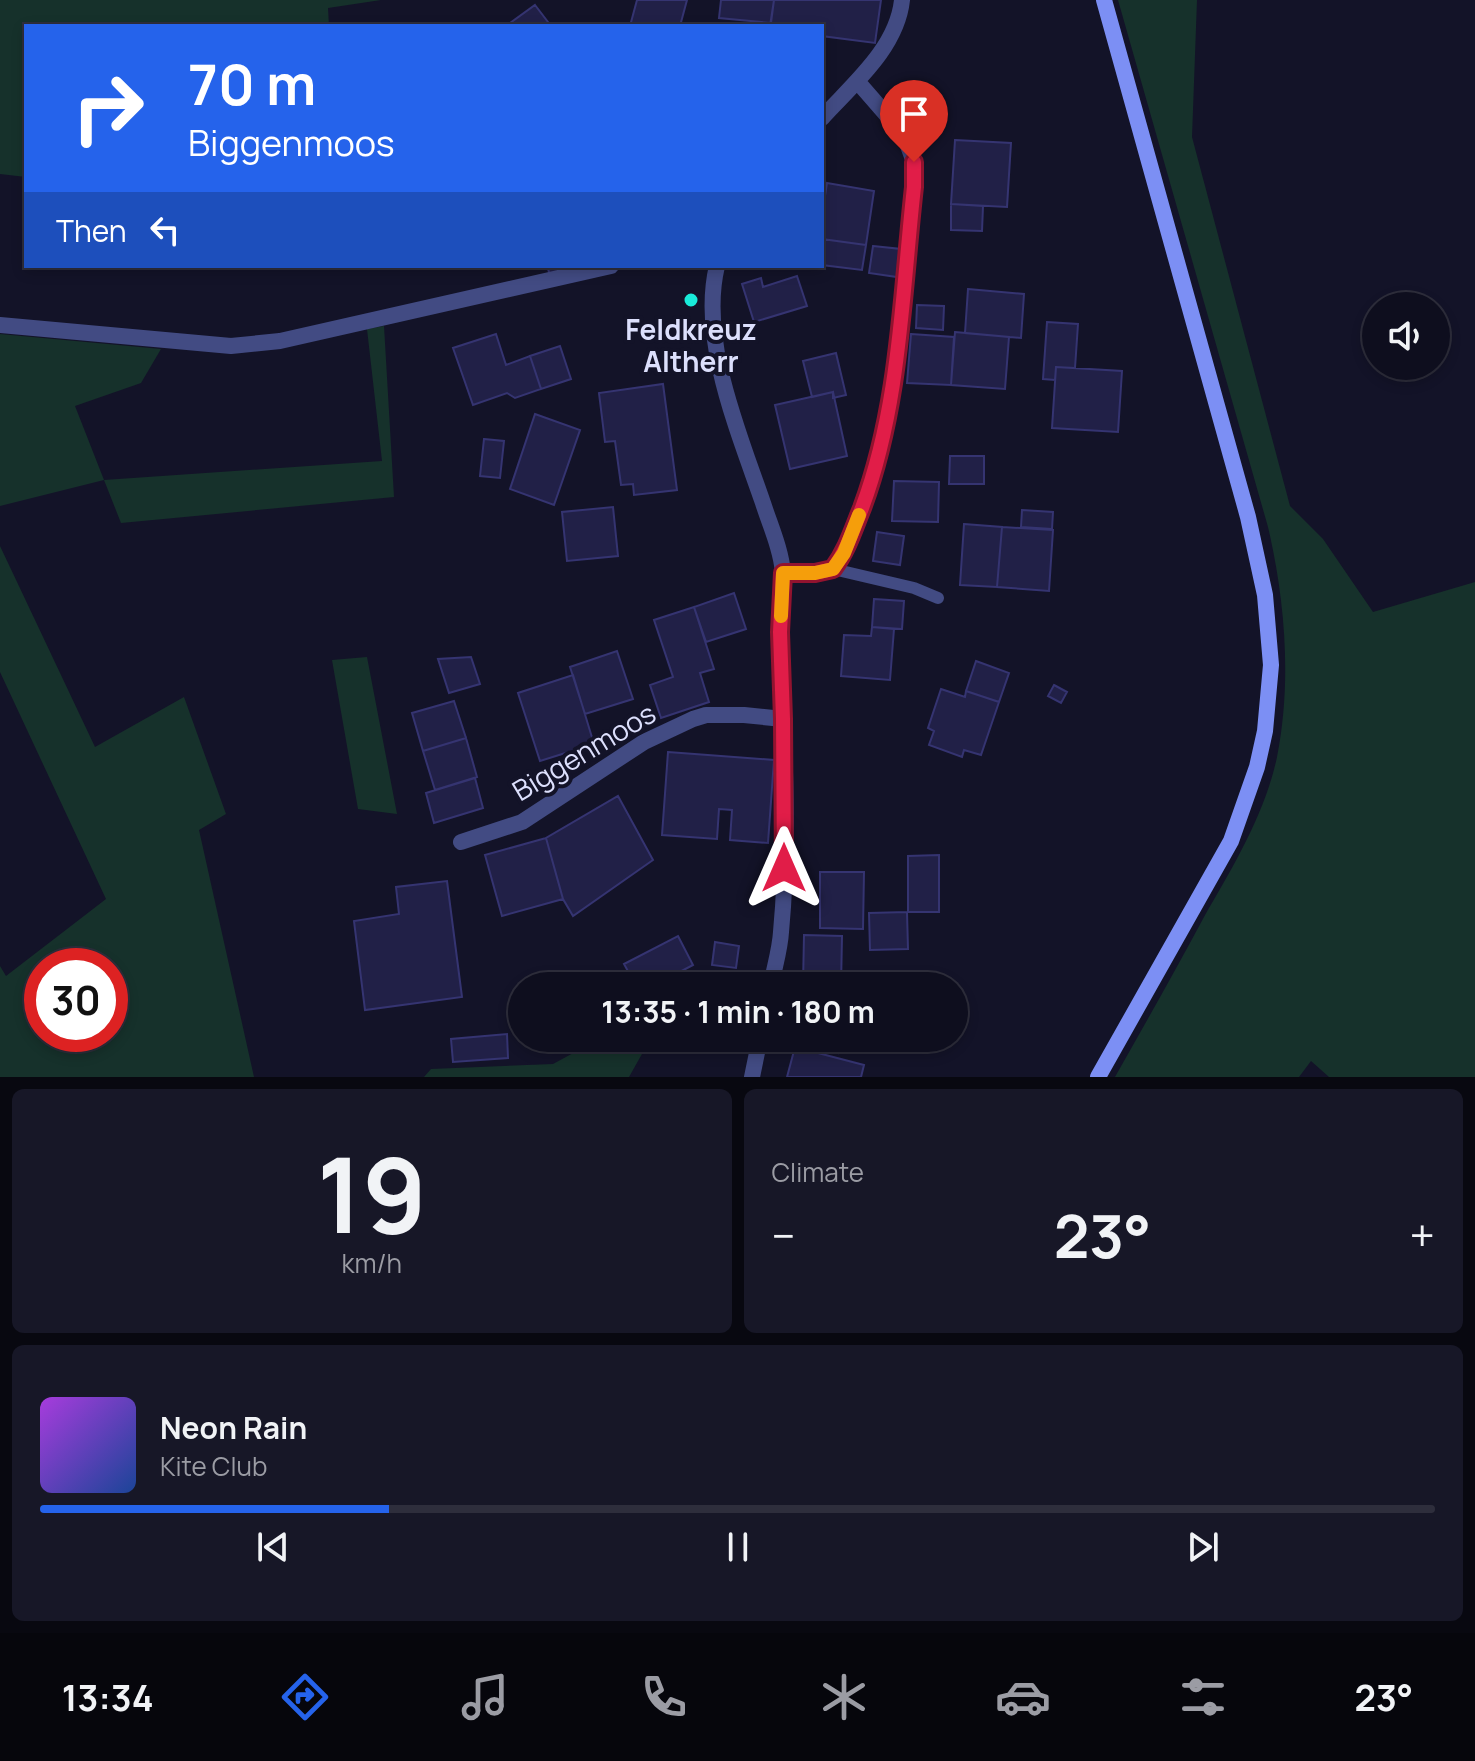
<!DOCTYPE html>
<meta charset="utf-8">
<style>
body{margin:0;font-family:Manrope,sans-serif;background:#171727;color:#f1f3f6;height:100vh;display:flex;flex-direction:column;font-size:30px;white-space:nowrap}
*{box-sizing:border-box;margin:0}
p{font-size:26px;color:#9b9ca4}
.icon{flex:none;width:44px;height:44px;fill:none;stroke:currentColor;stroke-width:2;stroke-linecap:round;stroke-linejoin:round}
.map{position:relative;height:1077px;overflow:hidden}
.sheet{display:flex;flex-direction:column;gap:12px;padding:12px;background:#080810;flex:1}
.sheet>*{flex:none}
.guide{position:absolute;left:24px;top:24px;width:800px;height:244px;border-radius:0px;box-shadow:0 4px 12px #0003,0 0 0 2px #2e2e3c;background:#2563eb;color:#fff;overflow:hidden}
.tools{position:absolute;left:1362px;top:292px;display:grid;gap:16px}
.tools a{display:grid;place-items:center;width:88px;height:88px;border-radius:50%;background:#0e0e1e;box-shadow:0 4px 12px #0003,0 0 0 2px #2e2e3c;font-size:40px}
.speed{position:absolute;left:24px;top:948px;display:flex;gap:16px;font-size:40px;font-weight:700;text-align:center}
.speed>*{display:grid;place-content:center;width:104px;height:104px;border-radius:50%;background:#0e0e1e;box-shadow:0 4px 12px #0003,0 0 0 2px #2e2e3c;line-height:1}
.speed .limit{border:12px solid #d22;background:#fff;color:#111}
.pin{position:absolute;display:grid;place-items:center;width:68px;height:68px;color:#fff;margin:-82px -34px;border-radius:50% 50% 50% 0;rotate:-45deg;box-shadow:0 0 8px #0007}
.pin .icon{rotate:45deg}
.me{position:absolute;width:88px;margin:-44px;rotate:0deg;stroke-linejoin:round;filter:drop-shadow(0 0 6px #0008)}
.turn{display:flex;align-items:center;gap:28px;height:168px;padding:0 32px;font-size:36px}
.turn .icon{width:104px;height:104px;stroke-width:2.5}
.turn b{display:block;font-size:56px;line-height:68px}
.then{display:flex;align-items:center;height:76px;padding:0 32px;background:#0003;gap:16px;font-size:30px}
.big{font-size:60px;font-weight:700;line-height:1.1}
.sheet .tile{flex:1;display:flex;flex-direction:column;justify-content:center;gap:12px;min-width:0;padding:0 28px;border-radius:12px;background:#171727}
.sheet .dial{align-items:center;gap:0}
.dial b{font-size:104px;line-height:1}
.song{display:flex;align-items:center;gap:24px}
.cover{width:96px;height:96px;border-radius:12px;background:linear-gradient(135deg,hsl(280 70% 55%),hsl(220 70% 35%))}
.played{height:8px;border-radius:4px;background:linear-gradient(90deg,#2563eb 25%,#2e2e3c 25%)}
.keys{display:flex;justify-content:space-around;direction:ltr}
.heat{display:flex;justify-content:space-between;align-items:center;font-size:44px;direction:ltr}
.sheet .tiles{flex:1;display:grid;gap:12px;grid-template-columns:1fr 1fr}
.tile:last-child{grid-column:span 2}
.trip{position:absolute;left:508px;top:972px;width:460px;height:80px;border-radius:40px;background:#0e0e1e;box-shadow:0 4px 12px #0003,0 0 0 2px #2e2e3c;font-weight:700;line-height:80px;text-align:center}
.dock{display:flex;height:128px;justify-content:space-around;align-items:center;background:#06060c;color:#9b9ca4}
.dock .icon{width:56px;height:56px}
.dock .selected{color:#2563eb}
.dock b{font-size:36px;color:#f1f3f6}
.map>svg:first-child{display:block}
.green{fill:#16312b;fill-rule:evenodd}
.building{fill:#212047;stroke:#353471;stroke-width:2}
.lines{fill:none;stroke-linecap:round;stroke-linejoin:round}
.lane{stroke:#424b83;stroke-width:12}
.street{stroke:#424b83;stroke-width:16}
.secondary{stroke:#7c8ff4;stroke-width:16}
.route-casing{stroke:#92132f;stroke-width:20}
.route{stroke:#e11d48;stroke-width:14}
.slow{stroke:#f59e0b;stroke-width:14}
.poi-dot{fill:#19ebda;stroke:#131328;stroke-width:3}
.labels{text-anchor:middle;stroke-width:8;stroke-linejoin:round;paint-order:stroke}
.poi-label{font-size:28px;font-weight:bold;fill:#dcdffc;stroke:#131328}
.street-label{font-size:28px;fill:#dcdffc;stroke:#131328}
</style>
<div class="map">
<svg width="1475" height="1077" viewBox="0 0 1475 1077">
<rect width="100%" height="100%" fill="#131328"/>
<!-- green -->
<path class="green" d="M 0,0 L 381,0 L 328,8 L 329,26 L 26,26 L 26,177 L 0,174 Z
M 1118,0 L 1197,0 L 1192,137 L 1290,506 L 1323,539 L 1373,612 L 1475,582 L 1475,1077 L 1329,1077 L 1311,1061 L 1299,1077 L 1115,1077 C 1145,1024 1175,971 1204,917 C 1233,867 1265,814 1277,757 C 1292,682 1285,600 1268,527 Z
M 384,326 L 394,497 L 121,523 L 104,480 L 0,506 L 0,334 L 161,349 L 141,383 L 75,406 L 104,480 L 382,461 L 367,329 Z
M 0,546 L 95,747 L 184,697 L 226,814 L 199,830 L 254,1077 L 0,1077 L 0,966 L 6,976 L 106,899 L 0,672 ZM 42,966 L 110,966 L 110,1034 L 42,1034 Z
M 367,657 L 397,814 L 358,809 L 332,660 Z
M 601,1038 L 651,1038 L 629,1077 L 424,1077 L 431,1069 L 553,1064 Z"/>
<!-- building -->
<path class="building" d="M 637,0 L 687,0 L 680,26 L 630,26 Z
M 721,0 L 774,0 L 771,23 L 719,18 Z
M 774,0 L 881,0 L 875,43 L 822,36 L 822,26 L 770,26 Z
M 535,5 L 551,26 L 506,26 Z
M 955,140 L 1011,143 L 1007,207 L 951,204 Z
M 827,183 L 874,191 L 866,245 L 822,239 L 822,215 Z
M 951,204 L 983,206 L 982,231 L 951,230 Z
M 822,239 L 866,245 L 862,270 L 822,265 Z
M 873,246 L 901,249 L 897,277 L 869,273 Z
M 547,266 L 577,266 L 550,275 Z
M 797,276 L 807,306 L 754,322 L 742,284 L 761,278 L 763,287 Z
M 968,289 L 1024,294 L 1021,338 L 965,333 Z
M 917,305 L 944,306 L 943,330 L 916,328 Z
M 1047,322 L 1078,324 L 1075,368 L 1056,367 L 1055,380 L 1043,379 Z
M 955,332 L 1009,337 L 1005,389 L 951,385 Z
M 496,334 L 506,365 L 530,356 L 541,389 L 515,398 L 507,393 L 473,405 L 453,348 Z
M 911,334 L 954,337 L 951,385 L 907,383 Z
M 560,346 L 571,379 L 541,389 L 530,356 Z
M 836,353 L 846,395 L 833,398 L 833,392 L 812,397 L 803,361 Z
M 1056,367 L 1122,371 L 1118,432 L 1052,428 Z
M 663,384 L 677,490 L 634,495 L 633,484 L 621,485 L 615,441 L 605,442 L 599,393 Z
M 833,392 L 847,456 L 790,469 L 775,405 Z
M 535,414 L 580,430 L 554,505 L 510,489 Z
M 484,439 L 504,441 L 500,478 L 480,476 Z
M 950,456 L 984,456 L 984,484 L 949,484 Z
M 894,481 L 939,482 L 938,522 L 892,521 Z
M 613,507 L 618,556 L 567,561 L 562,512 Z
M 1022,510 L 1053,512 L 1052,529 L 1021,527 Z
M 964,524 L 1002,527 L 997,587 L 960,585 Z
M 1002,527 L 1053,530 L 1049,591 L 997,587 Z
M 877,532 L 904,536 L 900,565 L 873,561 Z
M 734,593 L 746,629 L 706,642 L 694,607 Z
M 874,599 L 904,601 L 902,629 L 872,627 Z
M 694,607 L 714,669 L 700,673 L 709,702 L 661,718 L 650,685 L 673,677 L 654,620 Z
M 872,627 L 894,629 L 890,680 L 841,676 L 844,635 L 871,636 Z
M 617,651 L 633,699 L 585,714 L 570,667 Z
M 471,657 L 480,684 L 449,693 L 438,659 Z
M 976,661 L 1009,673 L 999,702 L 966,691 Z
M 573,675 L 594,744 L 540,761 L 518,693 Z
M 1054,685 L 1067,692 L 1061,703 L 1048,696 Z
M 941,689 L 965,697 L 966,691 L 999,702 L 981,755 L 964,750 L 962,757 L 929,745 L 934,731 L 928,728 Z
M 454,701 L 466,738 L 423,751 L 412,713 Z
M 466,738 L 477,777 L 435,790 L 423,751 Z
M 668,752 L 774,760 L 768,843 L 730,840 L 732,810 L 719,809 L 717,839 L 662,835 Z
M 475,778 L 483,808 L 434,823 L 426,793 Z
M 618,796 L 653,860 L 573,916 L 563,899 L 546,838 Z
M 546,838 L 563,899 L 502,916 L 485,855 Z
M 939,855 L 939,912 L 908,912 L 908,856 Z
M 820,872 L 864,872 L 863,929 L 820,928 Z
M 447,881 L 462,997 L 365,1010 L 354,921 L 399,914 L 396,887 Z
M 907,912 L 908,949 L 870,950 L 869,913 Z
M 804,935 L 842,936 L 841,986 L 803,985 Z
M 678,936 L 693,965 L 653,986 L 636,986 L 624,964 Z
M 715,942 L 739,946 L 736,968 L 712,965 Z
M 507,1034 L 508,1058 L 453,1062 L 451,1039 Z
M 806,1038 L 852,1038 L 851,1041 L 841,1043 L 838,1053 L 805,1044 Z
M 795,1047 L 864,1065 L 861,1077 L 787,1077 Z"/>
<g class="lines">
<!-- lane -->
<path class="lane" d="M 833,569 L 914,588 L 938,598"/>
<!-- street -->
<path class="street" d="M 822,118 C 853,84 897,48 902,0
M 717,266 C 699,340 739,433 763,503 C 770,525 781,549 783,573 C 785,595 779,617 780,640 C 784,736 790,836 781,932 C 780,950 774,968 771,986
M 0,325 L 231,346 L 280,341 L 611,266
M 783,573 L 815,573 L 833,569 C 847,550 853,530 862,508 C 900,406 902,294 914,187 L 914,162 L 904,135 L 857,81
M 461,842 L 522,822 L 644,742 L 693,719 L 706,715 L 744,715 L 783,719
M 752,1077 L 760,1038"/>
<!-- secondary -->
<path class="secondary" d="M 1098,1077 L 1231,841 L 1257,767 L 1265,731 L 1271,665 L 1265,595 L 1248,517 L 1104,0"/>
</g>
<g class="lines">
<defs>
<path id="route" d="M 784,868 L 783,719 L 780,632 L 783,573 L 815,573 L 833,569 C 847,550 853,530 862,508 C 900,406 902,294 914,187 L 914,162"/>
</defs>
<!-- route casing -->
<use href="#route" class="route-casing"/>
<!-- route -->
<use href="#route" class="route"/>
<!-- slow -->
<path class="slow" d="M 781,616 L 783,573 L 815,573 L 833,569 L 844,553 L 859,515"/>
</g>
<!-- markers -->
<circle class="poi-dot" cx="691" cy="300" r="8"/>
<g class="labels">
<!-- poi labels -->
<g class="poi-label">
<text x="691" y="340">Feldkreuz<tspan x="691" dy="32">Altherr</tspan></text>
</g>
<!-- street labels -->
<g class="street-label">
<text transform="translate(584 752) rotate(-31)" y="10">Biggenmoos</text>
</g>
</g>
</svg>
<div class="tools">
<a><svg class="icon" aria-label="sound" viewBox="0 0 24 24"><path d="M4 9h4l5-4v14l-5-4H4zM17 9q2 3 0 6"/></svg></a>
</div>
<div class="speed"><div class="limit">30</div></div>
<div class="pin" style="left:914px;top:162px;background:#d93025"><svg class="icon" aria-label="arrive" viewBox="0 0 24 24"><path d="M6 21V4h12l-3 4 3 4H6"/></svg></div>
<svg class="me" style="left:784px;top:868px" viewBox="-20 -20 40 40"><path d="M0-17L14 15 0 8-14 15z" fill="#e11d48" stroke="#fff" stroke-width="4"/></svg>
<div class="trip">13:35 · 1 min · 180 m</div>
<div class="guide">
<div class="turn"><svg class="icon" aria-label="right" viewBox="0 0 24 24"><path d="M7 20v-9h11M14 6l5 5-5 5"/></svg><div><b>70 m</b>Biggenmoos</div></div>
<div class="then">Then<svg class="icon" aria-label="left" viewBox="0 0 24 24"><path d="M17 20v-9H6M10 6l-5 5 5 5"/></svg></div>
</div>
</div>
<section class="sheet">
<div class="tiles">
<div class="tile dial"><b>19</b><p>km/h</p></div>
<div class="tile"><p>Climate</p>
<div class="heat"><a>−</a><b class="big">23°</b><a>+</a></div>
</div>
<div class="tile">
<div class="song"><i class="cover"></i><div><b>Neon Rain</b><p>Kite Club</p></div></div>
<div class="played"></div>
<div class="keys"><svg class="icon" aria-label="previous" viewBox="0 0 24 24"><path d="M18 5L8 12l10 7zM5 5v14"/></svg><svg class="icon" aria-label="pause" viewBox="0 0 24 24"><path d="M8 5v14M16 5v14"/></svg><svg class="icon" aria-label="next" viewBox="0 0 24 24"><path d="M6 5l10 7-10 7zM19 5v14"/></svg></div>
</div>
</div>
</section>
<nav class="dock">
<b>13:34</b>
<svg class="icon selected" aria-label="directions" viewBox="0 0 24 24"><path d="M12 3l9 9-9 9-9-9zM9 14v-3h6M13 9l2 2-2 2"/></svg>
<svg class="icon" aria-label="music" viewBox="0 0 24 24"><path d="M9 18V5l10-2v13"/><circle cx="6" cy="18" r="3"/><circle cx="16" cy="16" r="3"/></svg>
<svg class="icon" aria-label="phone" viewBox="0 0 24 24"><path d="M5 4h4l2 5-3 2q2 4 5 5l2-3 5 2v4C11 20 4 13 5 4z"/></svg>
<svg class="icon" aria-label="climate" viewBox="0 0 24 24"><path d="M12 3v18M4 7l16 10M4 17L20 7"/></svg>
<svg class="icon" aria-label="car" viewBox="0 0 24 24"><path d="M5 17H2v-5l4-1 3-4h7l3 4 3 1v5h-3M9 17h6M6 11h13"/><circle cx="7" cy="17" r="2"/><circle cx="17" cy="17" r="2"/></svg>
<svg class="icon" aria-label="filters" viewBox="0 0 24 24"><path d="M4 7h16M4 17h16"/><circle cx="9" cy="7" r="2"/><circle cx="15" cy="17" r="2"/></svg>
<b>23°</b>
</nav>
